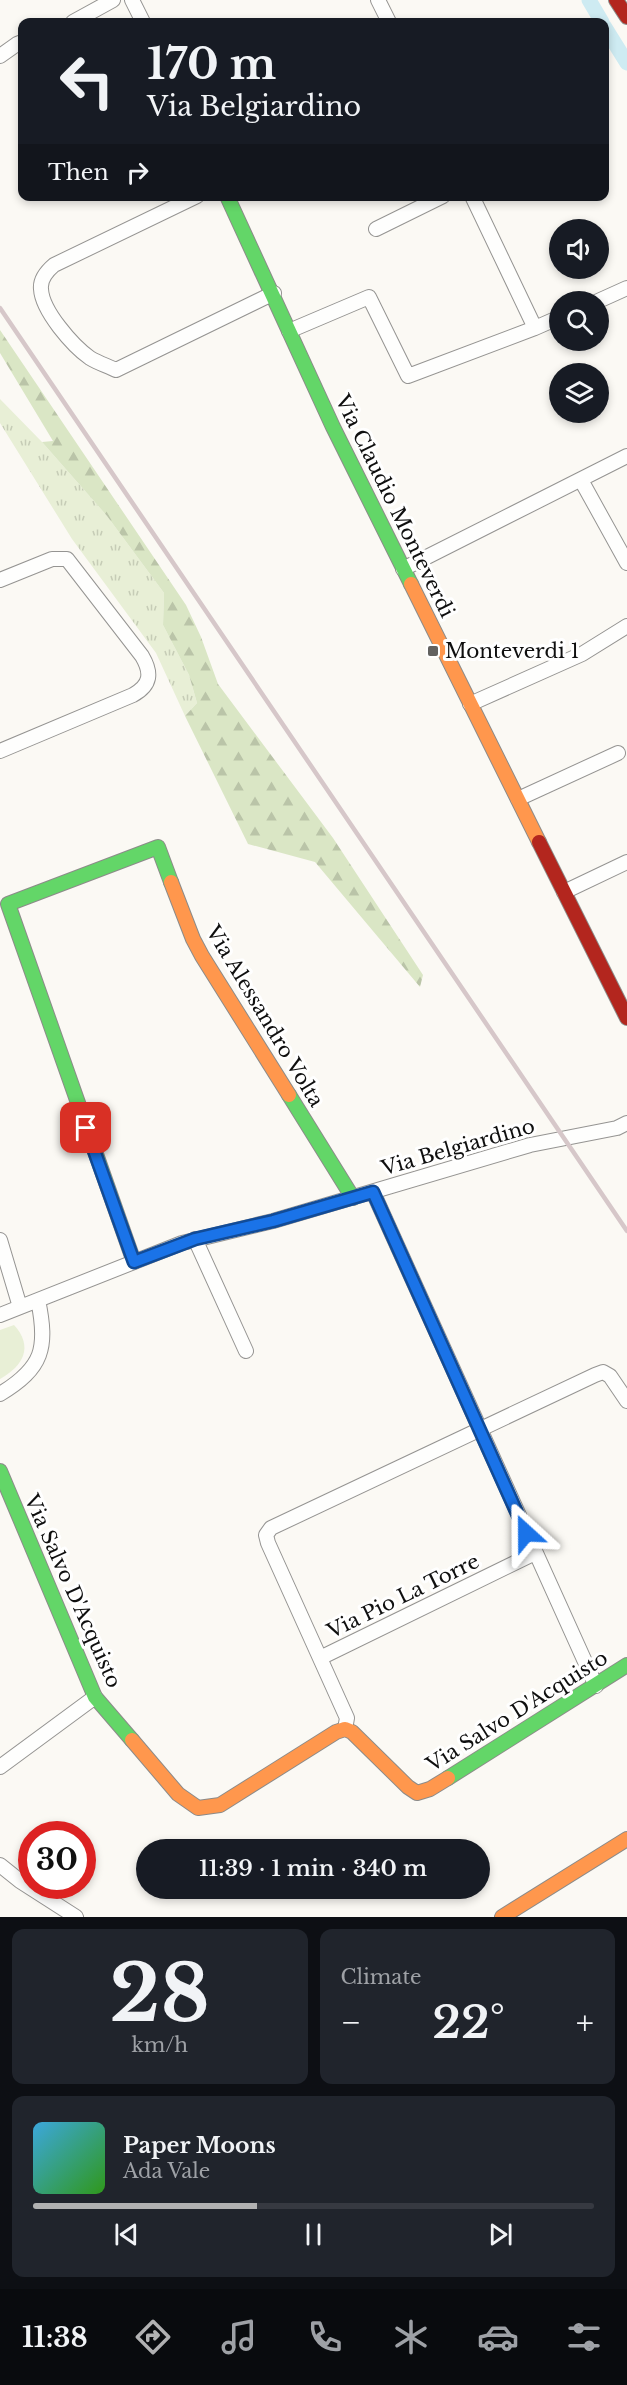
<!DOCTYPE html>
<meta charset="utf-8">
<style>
body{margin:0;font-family:"Libre Baskerville",serif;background:#20242c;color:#f1f3f6;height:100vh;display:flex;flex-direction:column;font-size:22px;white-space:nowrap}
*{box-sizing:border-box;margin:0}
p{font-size:20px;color:#9ea1a6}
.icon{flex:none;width:33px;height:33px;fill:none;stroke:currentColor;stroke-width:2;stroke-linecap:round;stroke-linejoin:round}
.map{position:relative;height:1917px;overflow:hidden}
.sheet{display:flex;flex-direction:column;gap:12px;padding:12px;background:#0d0f14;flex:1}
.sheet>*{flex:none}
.banner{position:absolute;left:18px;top:18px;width:591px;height:183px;border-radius:12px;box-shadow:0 3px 9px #0003;background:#171b24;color:#f1f3f6;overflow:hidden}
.tools{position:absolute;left:549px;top:219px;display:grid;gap:12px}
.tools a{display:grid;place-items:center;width:60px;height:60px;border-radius:50%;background:#171b24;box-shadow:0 3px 9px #0003;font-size:30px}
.speed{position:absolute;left:18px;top:1821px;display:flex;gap:12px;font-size:30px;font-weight:700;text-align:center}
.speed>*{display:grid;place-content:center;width:78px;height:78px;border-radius:50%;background:#171b24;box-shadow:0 3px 9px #0003;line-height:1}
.speed .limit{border:9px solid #d22;background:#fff;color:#111}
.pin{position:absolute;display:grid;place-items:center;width:51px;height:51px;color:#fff;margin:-26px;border-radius:12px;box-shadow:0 3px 9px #0006}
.me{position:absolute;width:66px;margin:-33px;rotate:336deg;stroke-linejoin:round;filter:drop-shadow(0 0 4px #0008)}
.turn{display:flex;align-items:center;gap:21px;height:126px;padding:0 30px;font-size:27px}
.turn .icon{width:78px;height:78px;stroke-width:2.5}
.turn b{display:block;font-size:42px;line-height:51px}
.then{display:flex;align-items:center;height:57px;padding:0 30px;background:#0003;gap:12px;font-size:22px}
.big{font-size:45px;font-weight:600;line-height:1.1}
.sheet .widget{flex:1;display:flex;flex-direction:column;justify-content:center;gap:9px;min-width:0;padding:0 21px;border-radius:12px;background:#20242c}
.sheet .dial{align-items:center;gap:0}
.dial b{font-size:78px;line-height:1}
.song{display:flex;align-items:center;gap:18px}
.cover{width:72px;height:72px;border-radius:9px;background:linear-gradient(135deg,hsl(200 70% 55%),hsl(110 70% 35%))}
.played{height:6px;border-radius:3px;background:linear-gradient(90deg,#b1b1b2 40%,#363941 40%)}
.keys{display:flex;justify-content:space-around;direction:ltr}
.heat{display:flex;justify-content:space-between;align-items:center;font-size:33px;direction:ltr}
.sheet .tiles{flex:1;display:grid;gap:12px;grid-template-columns:1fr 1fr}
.widget:last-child{grid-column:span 2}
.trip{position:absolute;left:136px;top:1839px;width:354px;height:60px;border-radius:30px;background:#171b24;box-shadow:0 3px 9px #0003;font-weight:600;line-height:60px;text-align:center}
.tab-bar{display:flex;height:96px;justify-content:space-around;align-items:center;background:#090b0e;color:#9ea1a6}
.tab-bar .icon{width:42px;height:42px}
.tab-bar .on{color:#b1b1b2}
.tab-bar b{font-size:27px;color:#f1f3f6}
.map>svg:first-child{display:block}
.grass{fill:url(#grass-tufts)}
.forest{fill:url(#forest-firs)}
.park{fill:#e8efd6}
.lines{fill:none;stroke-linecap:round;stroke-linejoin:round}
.canal{stroke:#ceebf2;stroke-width:15}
.street-casing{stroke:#959492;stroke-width:16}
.fast-casing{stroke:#8c8b89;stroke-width:16}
.slow-casing{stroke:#8c8b89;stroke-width:16}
.jam-casing{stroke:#8c8b89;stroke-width:16}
.street{stroke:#fefefd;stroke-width:14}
.fast{stroke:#63d668;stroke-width:14}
.slow{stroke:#ff974d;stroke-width:14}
.jam{stroke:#b3261e;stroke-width:14}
.rail{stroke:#d6c7c9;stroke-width:4.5}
.route-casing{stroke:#114b97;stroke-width:15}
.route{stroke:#1a73e8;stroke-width:10}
.poi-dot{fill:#62615f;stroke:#fff;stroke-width:2}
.labels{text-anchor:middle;stroke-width:6;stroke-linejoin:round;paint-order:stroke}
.street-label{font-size:20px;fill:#0f0f0f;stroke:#fff}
.poi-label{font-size:20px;fill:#0f0f0f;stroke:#fff;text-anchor:start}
</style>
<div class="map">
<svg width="627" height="1917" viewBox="0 0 627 1917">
<defs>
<pattern id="grass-tufts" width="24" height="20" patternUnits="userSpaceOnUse" patternTransform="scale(1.5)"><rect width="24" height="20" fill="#e8efd6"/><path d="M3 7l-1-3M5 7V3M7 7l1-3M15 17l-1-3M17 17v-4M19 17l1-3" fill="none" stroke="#c6ccb6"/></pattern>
<pattern id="forest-firs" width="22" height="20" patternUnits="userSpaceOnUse" patternTransform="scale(1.5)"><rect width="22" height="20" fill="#dae6c5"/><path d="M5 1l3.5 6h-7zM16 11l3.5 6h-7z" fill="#bac4a8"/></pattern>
</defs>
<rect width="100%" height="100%" fill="#fbf9f4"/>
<!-- grass -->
<path class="grass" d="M 0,399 L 42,442 L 107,516 L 164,593 L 163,625 L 189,675 L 197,703 L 185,716 L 156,653 L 72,539 L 0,423 Z"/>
<!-- forest -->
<path class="forest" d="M 0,330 L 186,605 L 201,637 L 218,684 L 333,838 L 423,975 L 420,987 L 315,862 L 248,844 L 185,716 L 197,703 L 189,675 L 163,625 L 164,593 L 107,516 L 42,442 L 53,441 L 0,353 Z"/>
<!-- park -->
<path class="park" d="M 14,1325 C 34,1347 23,1366 0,1379 L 0,1330 Z"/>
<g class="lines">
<!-- canal -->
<path class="canal" d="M 589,0 L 602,22
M 604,26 L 627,63"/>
<defs>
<path id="street" d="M 132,0 L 143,22
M 378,0 L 389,22
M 73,22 L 113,0
M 0,56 L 17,44 L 22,42
M 197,196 L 54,265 C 47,271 40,280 41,289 C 42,311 73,346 90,358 C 98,363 108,366 116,370 L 274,293
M 472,196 L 535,328 L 560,317
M 376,229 L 443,196
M 596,302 L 627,288
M 289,331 L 369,297 L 408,376 L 535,328
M 581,480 L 627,563
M 403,569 L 627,456
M 0,580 L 52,559 L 67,559 L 142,656 C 152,673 151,685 133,695 L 0,751
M 470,704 L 582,654 L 627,626
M 518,799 L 618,753
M 564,892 L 627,862
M 373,1192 L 596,1686
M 195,1239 L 246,1351
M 0,1240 L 20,1307
M 0,1315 L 182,1243 L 273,1221 L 530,1145 L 617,1128 L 627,1123
M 0,1394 C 43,1368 48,1348 38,1300
M 320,1658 L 535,1553
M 345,1729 L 347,1718 L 268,1543 L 266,1535 L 271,1528 L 595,1375 L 603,1372 L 610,1376 L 627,1401
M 0,1767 L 95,1697
M 0,1865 L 20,1881 L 76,1917"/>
<path id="fast" d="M 227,196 L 333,427 L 411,584
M 289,1095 L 353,1198
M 134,1262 L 8,904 L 158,847 L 171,882
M 0,1471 L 95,1697 L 132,1740
M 448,1778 L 627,1665"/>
<path id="slow" d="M 411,584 L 539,842
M 171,882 L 193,939 L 202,956 L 289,1095
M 132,1740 L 178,1794 L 198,1808 L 220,1805 L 336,1732 L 345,1729 L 352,1732 L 408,1787 L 417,1793 L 430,1789 L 448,1778
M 502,1917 L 627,1839"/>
<path id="jam" d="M 616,0 L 627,17
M 539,842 L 627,1018"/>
</defs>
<!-- street casing -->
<use href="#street" class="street-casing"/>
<!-- fast casing -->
<use href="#fast" class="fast-casing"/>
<!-- slow casing -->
<use href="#slow" class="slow-casing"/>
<!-- jam casing -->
<use href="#jam" class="jam-casing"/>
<!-- street -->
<use href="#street" class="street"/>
<!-- fast -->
<use href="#fast" class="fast"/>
<!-- slow -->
<use href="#slow" class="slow"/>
<!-- jam -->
<use href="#jam" class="jam"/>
<!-- rail -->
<path class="rail" d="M 0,308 L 627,1231"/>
</g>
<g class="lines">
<defs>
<path id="route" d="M 86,1128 L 134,1262 L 195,1239 L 273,1221 L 373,1192 L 526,1533"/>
</defs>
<!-- route casing -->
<use href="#route" class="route-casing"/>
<!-- route -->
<use href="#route" class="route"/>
</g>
<!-- markers -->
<rect class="poi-dot" x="427" y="645" width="12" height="12" rx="3"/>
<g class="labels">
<!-- street labels -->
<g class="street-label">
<text transform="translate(395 506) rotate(64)" y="7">Via Claudio Monteverdi</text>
<text transform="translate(265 1016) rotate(59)" y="7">Via Alessandro Volta</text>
<text transform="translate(458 1147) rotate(-16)" y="7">Via Belgiardino</text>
<text transform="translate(73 1591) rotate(66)" y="7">Via Salvo D'Acquisto</text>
<text transform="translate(403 1596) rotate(-26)" y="7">Via Pio La Torre</text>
<text transform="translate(517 1711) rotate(-32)" y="7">Via Salvo D'Acquisto</text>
</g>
<!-- poi labels -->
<g class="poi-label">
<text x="445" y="658">Monteverdi 1</text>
</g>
</g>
</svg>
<div class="tools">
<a><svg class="icon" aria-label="sound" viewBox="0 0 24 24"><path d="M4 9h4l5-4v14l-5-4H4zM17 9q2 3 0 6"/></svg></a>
<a><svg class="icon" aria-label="search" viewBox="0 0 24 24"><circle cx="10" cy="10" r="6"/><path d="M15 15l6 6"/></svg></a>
<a><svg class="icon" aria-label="layers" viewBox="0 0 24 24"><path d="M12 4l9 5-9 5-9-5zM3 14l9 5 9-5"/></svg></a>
</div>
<div class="speed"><div class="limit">30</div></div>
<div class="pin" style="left:86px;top:1128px;background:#d93025"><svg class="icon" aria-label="arrive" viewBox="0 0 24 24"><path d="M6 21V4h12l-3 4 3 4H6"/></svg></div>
<svg class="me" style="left:526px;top:1533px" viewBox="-20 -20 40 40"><path d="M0-17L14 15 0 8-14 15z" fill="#1a73e8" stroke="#fff" stroke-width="4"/></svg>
<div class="trip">11:39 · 1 min · 340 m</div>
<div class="banner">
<div class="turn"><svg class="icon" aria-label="left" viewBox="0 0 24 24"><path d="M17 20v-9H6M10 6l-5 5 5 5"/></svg><div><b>170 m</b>Via Belgiardino</div></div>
<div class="then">Then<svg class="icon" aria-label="right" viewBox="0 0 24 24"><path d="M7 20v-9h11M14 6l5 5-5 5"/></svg></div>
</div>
</div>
<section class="sheet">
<div class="tiles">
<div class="widget dial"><b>28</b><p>km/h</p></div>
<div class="widget"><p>Climate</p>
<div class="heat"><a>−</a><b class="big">22°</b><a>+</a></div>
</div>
<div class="widget">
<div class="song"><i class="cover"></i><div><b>Paper Moons</b><p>Ada Vale</p></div></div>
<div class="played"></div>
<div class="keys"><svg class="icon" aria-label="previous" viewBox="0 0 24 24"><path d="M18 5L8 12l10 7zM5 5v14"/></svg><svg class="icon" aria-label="pause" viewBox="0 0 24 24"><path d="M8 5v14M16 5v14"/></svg><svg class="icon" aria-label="next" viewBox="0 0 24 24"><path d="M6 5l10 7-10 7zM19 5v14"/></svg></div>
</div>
</div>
</section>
<nav class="tab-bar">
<b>11:38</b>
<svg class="icon on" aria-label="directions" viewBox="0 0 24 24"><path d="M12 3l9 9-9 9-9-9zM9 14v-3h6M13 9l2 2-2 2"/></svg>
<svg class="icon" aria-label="music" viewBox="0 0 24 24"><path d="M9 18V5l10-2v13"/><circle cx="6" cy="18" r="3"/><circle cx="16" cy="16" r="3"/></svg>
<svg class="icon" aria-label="phone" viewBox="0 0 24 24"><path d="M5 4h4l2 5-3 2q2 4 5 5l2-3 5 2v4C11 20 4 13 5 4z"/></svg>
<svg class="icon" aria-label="climate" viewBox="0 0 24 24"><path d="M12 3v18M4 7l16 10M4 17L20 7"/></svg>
<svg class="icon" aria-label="car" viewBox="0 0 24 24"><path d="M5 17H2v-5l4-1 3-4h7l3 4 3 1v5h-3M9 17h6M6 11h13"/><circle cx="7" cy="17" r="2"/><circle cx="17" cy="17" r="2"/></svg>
<svg class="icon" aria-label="filters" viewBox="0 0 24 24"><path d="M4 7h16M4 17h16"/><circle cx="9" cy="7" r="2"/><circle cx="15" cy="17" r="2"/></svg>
</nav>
